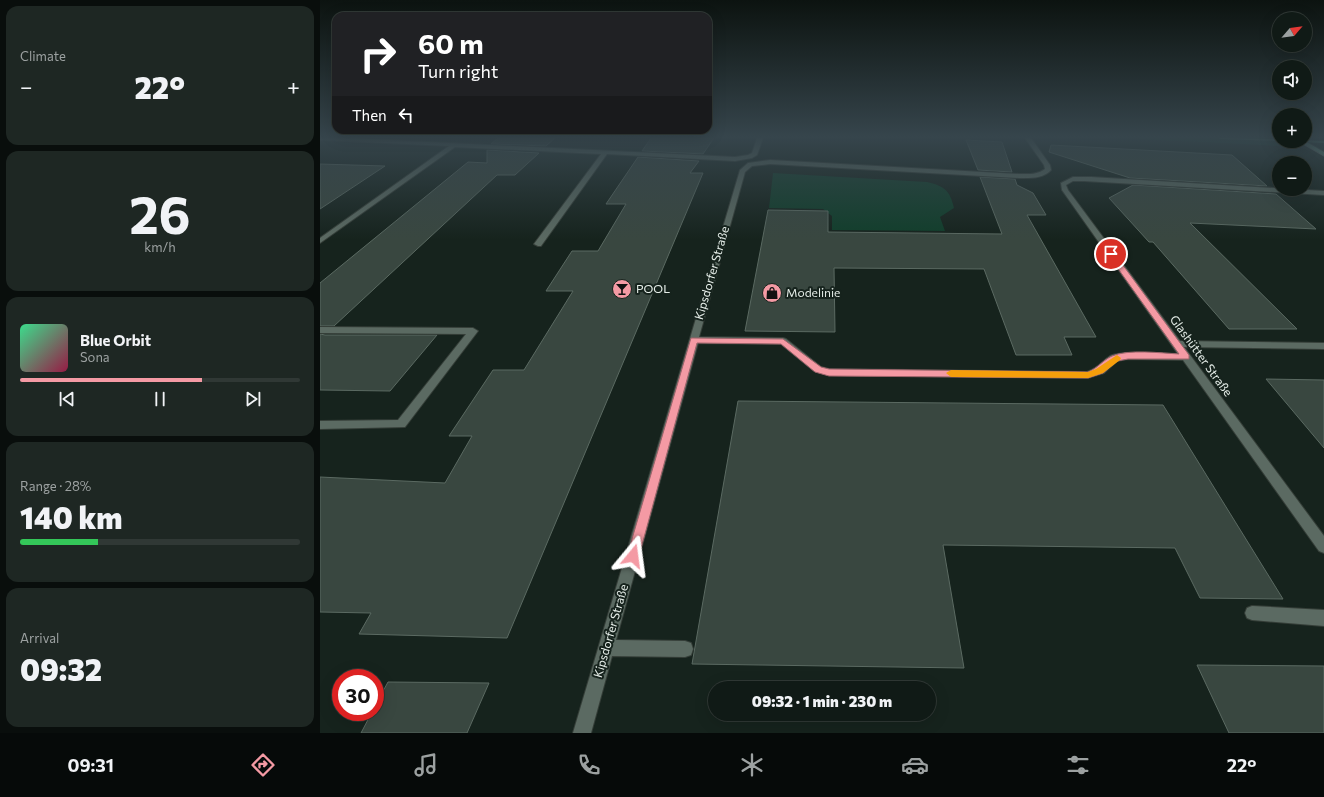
<!DOCTYPE html>
<meta charset="utf-8">
<style>
body{margin:0;font-family:Commissioner,sans-serif;background:#1e2723;color:#f1f3f6;height:100vh;display:flex;flex-direction:column;font-size:15px;white-space:nowrap}
*{box-sizing:border-box;margin:0}
p{font-size:13px;color:#9ca1a1}
.icon{flex:none;width:22px;height:22px;fill:none;stroke:currentColor;stroke-width:2;stroke-linecap:round;stroke-linejoin:round}
.map{position:relative;flex:1;overflow:hidden}
.details{display:flex;flex-direction:column;gap:6px;padding:6px;background:#090e0c;width:320px}
.details>*{flex:none}
.banner{position:absolute;left:12px;top:12px;width:380px;height:122px;border-radius:12px;box-shadow:0 4px 16px #0002,0 0 0 1px #303835;background:#202124;color:#fff;overflow:hidden}
.needle{width:26px;rotate:62deg}
.tools{position:absolute;left:952px;top:12px;display:grid;gap:8px}
.tools a{display:grid;place-items:center;width:40px;height:40px;border-radius:50%;background:#101a16;box-shadow:0 4px 16px #0002,0 0 0 1px #303835;font-size:20px}
.speed{position:absolute;left:12px;top:669px;display:flex;gap:8px;font-size:20px;font-weight:700;text-align:center}
.speed>*{display:grid;place-content:center;width:52px;height:52px;border-radius:50%;background:#101a16;box-shadow:0 4px 16px #0002,0 0 0 1px #303835;line-height:1}
.speed .limit{border:6px solid #d22;background:#fff;color:#111}
.pin{position:absolute;display:grid;place-items:center;width:34px;height:34px;color:#fff;margin:-17px;border:2px solid #fff;border-radius:50%;box-shadow:0 1px 4px #0007}
.me{position:absolute;width:44px;margin:-22px;rotate:16deg;stroke-linejoin:round;filter:drop-shadow(0 0 3px #0008)}
.turn{display:flex;align-items:center;gap:14px;height:84px;padding:0 20px;font-size:18px}
.turn .icon{width:52px;height:52px;stroke-width:2.5}
.turn b{display:block;font-size:28px;line-height:34px}
.then{display:flex;align-items:center;height:38px;padding:0 20px;background:#0003;gap:8px;font-size:15px}
.big{font-size:30px;font-weight:800;line-height:1.1}
.details .card{flex:1;display:flex;flex-direction:column;justify-content:center;gap:6px;min-width:0;padding:0 14px;border-radius:12px;background:#1e2723}
.details .dial{align-items:center;gap:0}
.dial b{font-size:52px;line-height:1}
.song{display:flex;align-items:center;gap:12px}
.cover{width:48px;height:48px;border-radius:6px;background:linear-gradient(135deg,hsl(150 70% 55%),hsl(340 70% 35%))}
.played{height:4px;border-radius:2px;background:linear-gradient(90deg,#f49aa4 65%,#303835 65%)}
.keys{display:flex;justify-content:space-around;direction:ltr}
.heat{display:flex;justify-content:space-between;align-items:center;font-size:22px;direction:ltr}
.charge{height:6px;border-radius:3px;background:linear-gradient(90deg,#34c759 28%,#303835 0)}
.trip{position:absolute;left:388px;top:681px;width:228px;height:40px;border-radius:20px;background:#101a16;box-shadow:0 4px 16px #0002,0 0 0 1px #303835;font-weight:800;line-height:40px;text-align:center}
.menu{display:flex;height:64px;justify-content:space-around;align-items:center;background:#060a09;color:#9ca1a1}
.menu .icon{width:28px;height:28px}
.menu .active{color:#f49aa4}
.menu b{font-size:18px;color:#f1f3f6}
main{display:flex;flex:1;min-height:0}
.map>svg:first-child{display:block}
.green{fill:#113e2b}
.lines{fill:none;stroke-linecap:round;stroke-linejoin:round}
.stream{fill:#53937b;fill-rule:evenodd}
.building{fill:#394740;stroke:#5b6a62}
.minor-casing{stroke:#353e38;stroke-width:2}
.major-casing{stroke:#353e38;stroke-width:2}
.minor{fill:#5b6a62;fill-rule:evenodd}
.major{fill:#6fa48b;fill-rule:evenodd}
.tram{stroke:#77827c;stroke-width:1}
.route{fill:#f49aa4;stroke:#9f646b}
.slow{fill:#f59e0b}
.labels{text-anchor:middle;stroke-width:4;stroke-linejoin:round;paint-order:stroke}
.street-label{font-size:12px;fill:#e5ede8;stroke:#16231d}
.poi-label{font-size:12px;fill:#e5ede8;stroke:#16231d;text-anchor:start}
</style>
<main>
<section class="details">
<div class="card"><p>Climate</p>
<div class="heat"><a>−</a><b class="big">22°</b><a>+</a></div>
</div>
<div class="card dial"><b>26</b><p>km/h</p></div>
<div class="card">
<div class="song"><i class="cover"></i><div><b>Blue Orbit</b><p>Sona</p></div></div>
<div class="played"></div>
<div class="keys"><svg class="icon" aria-label="previous" viewBox="0 0 24 24"><path d="M18 5L8 12l10 7zM5 5v14"/></svg><svg class="icon" aria-label="pause" viewBox="0 0 24 24"><path d="M8 5v14M16 5v14"/></svg><svg class="icon" aria-label="next" viewBox="0 0 24 24"><path d="M6 5l10 7-10 7zM19 5v14"/></svg></div>
</div>
<div class="card"><p>Range · 28%</p><b class="big">140 km</b><div class="charge"></div></div>
<div class="card"><p>Arrival</p><b class="big">09:32</b></div>
</section>
<div class="map">
<svg width="1004" height="733" viewBox="0 0 1004 733">
<rect width="100%" height="100%" fill="#16231d"/>
<!-- green -->
<path class="green" d="M 798,138 L 947,138 L 961,146 Z
M 453,173 L 607,182 C 624,186 630,190 634,208 L 620,217 L 625,231 L 512,230 L 512,216 L 503,209 L 449,208 Z"/>
<g class="lines">
<!-- stream -->
<path class="stream" d="M 898,138 L 959,139 L 959,141 L 961,141 L 959,141 L 900,139 Z
M 985,140 L 1004,141 L 1004,143 L 978,142 L 976,141 L 985,141 Z"/>
</g>
<!-- building -->
<path class="building" d="M 178,138 L 235,138 L 226,146 L 171,144 Z
M 331,138 L 394,138 L 383,154 L 322,151 Z
M 646,140 L 682,142 L 692,172 L 658,170 Z
M 731,145 L 912,155 L 947,186 L 810,178 L 729,152 Z
M 167,150 L 219,153 L 195,175 L 177,175 L 14,326 L 0,326 L 0,283 L 148,162 L 167,163 Z
M 318,157 L 379,161 L 370,173 L 383,173 L 187,638 L 39,634 L 51,613 L 0,612 L 0,477 L 125,483 L 152,436 L 129,436 L 173,370 L 204,370 L 253,291 L 226,291 L 252,251 L 278,251 L 306,204 L 286,204 Z
M 0,164 L 65,166 L 0,209 Z
M 660,177 L 695,179 L 697,185 L 713,193 L 726,215 L 707,215 L 776,337 L 744,337 L 752,355 L 696,355 L 664,269 L 514,268 L 515,332 L 425,331 L 448,210 L 508,211 L 508,232 L 682,234 Z
M 813,185 L 956,194 L 996,229 L 870,223 L 977,329 L 909,329 L 833,242 L 829,242 L 789,198 Z
M 0,334 L 5,335 L 117,335 L 70,391 L 0,390 Z
M 946,379 L 1004,380 L 1004,448 Z
M 418,401 L 843,405 L 963,599 L 880,598 L 855,548 L 623,545 L 644,668 L 372,664 Z
M 877,665 L 1004,666 L 1004,733 L 909,733 Z
M 68,682 L 169,683 L 147,733 L 41,733 L 52,712 L 55,712 L 55,706 Z"/>
<g class="lines">
<defs>
<path id="minor" d="M 0,138 L 28,138 L 415,157 L 428,155 L 432,153 L 437,138 L 443,138 L 437,155 L 432,158 L 415,161 L 287,154 L 221,246 L 218,246 L 214,244 L 281,154 L 135,147 L 0,243 L 0,238 L 129,146 L 0,140 Z
M 705,138 L 711,138 L 730,165 L 731,170 C 723,179 710,178 699,178 L 450,164 L 432,166 L 425,172 L 379,337 L 463,338 L 466,339 L 501,367 L 509,369 L 767,372 C 780,367 781,362 790,356 C 801,350 844,353 858,354 L 742,190 L 741,183 L 753,177 L 771,177 L 1004,191 L 1004,195 L 764,181 L 753,181 L 746,185 L 748,190 L 860,341 L 1004,343 L 1004,349 L 864,347 L 1004,536 L 1004,553 L 999,551 L 863,360 L 808,359 L 797,361 L 784,373 L 768,378 L 509,375 L 494,371 L 461,344 L 378,343 L 296,640 L 365,641 L 371,643 L 373,649 L 371,655 L 365,657 L 292,656 L 271,733 L 253,733 L 420,170 L 428,163 L 450,160 L 699,174 C 708,174 717,175 725,169 L 724,165 Z
M 0,327 L 153,328 L 158,331 L 85,427 L 0,429 L 0,421 L 78,420 L 146,334 L 0,333 Z
M 932,606 L 1004,610 L 1004,626 L 932,620 L 927,618 L 925,613 L 927,608 Z"/>
<path id="major" d="M 978,141 L 985,141 L 1004,152 L 1004,156 Z"/>
</defs>
<!-- minor casing -->
<use href="#minor" class="minor-casing"/>
<!-- major casing -->
<use href="#major" class="major-casing"/>
<!-- minor -->
<use href="#minor" class="minor"/>
<!-- major -->
<use href="#major" class="major"/>
<!-- tram -->
<path class="tram" d="M 978,141 L 1004,156"/>
</g>
<!-- sky -->
<linearGradient id="sky" x2="0" y2="1"><stop stop-color="#0c1310"/><stop offset="0.57" stop-color="#36454c"/><stop offset="1" stop-color="#36454c" stop-opacity="0"/></linearGradient>
<rect width="1004" height="240" fill="url(#sky)"/>
<!-- route -->
<path class="route" d="M 789,253 L 794,253 L 869,355 L 869,359 L 808,359 L 797,361 L 783,373 L 768,378 L 509,376 L 495,372 L 461,344 L 377,343 L 319,556 L 317,560 L 313,561 L 309,560 L 307,556 L 371,338 L 463,339 L 501,367 L 509,369 L 768,372 C 778,368 783,360 792,356 C 808,349 841,353 859,354 L 789,256 Z"/>
<!-- slow -->
<path class="slow" d="M 797,355 L 801,358 L 800,360 L 783,373 L 768,378 L 631,377 L 626,373 L 631,370 L 768,372 L 776,369 Z"/>
<!-- icons -->
<defs>
<symbol id="bar-disc" viewBox="-11 -11 22 22"><circle r="9.5" fill="#f49aa4" stroke="#16231d"/><path d="M-6-5H6L.8 .8V4.5H3.5V6h-7V4.5H-.8V.8Z" fill="#111"/></symbol>
<symbol id="shop-disc" viewBox="-11 -11 22 22"><circle r="9.5" fill="#f49aa4" stroke="#16231d"/><path d="M-5-2.5h2.3a2.7 3.5 0 0 1 5.4 0H5L5.5 6h-11ZM-1.5-2.5h3a1.5 2.3 0 0 0-3 0Z" fill="#111"/></symbol>
</defs>
<g fill-rule="evenodd">
<use href="#bar-disc" x="291" y="278" width="22" height="22"/>
<use href="#shop-disc" x="441" y="282" width="22" height="22"/>
</g>
<g class="labels">
<!-- street labels -->
<g class="street-label">
<text transform="translate(392 273) rotate(-74)" y="4">Kipsdorfer Straße</text>
<text transform="translate(881 356) rotate(54)" y="4">Glashütter Straße</text>
<text transform="translate(291 631) rotate(-74)" y="4">Kipsdorfer Straße</text>
</g>
<!-- poi labels -->
<g class="poi-label">
<text x="316" y="293">POOL</text>
<text x="466" y="297">Modelinie</text>
</g>
</g>
</svg>
<div class="tools">
<a><svg class="needle" viewBox="-14 -14 28 28"><path d="M0-13l5 13h-10z" fill="#e53935"/><path d="M0 13l5-13h-10z" fill="#9ca1a1"/></svg></a>
<a><svg class="icon" aria-label="sound" viewBox="0 0 24 24"><path d="M4 9h4l5-4v14l-5-4H4zM17 9q2 3 0 6"/></svg></a>
<a>+</a>
<a>−</a>
</div>
<div class="speed"><div class="limit">30</div></div>
<div class="pin" style="left:791px;top:254px;background:#d93025"><svg class="icon" aria-label="arrive" viewBox="0 0 24 24"><path d="M6 21V4h12l-3 4 3 4H6"/></svg></div>
<svg class="me" style="left:313px;top:556px" viewBox="-20 -20 40 40"><path d="M0-17L14 15 0 8-14 15z" fill="#f49aa4" stroke="#fff" stroke-width="4"/></svg>
<div class="trip">09:32 · 1 min · 230 m</div>
<div class="banner">
<div class="turn"><svg class="icon" aria-label="right" viewBox="0 0 24 24"><path d="M7 20v-9h11M14 6l5 5-5 5"/></svg><div><b>60 m</b>Turn right</div></div>
<div class="then">Then<svg class="icon" aria-label="left" viewBox="0 0 24 24"><path d="M17 20v-9H6M10 6l-5 5 5 5"/></svg></div>
</div>
</div>
</main>
<nav class="menu">
<b>09:31</b>
<svg class="icon active" aria-label="directions" viewBox="0 0 24 24"><path d="M12 3l9 9-9 9-9-9zM9 14v-3h6M13 9l2 2-2 2"/></svg>
<svg class="icon" aria-label="music" viewBox="0 0 24 24"><path d="M9 18V5l10-2v13"/><circle cx="6" cy="18" r="3"/><circle cx="16" cy="16" r="3"/></svg>
<svg class="icon" aria-label="phone" viewBox="0 0 24 24"><path d="M5 4h4l2 5-3 2q2 4 5 5l2-3 5 2v4C11 20 4 13 5 4z"/></svg>
<svg class="icon" aria-label="climate" viewBox="0 0 24 24"><path d="M12 3v18M4 7l16 10M4 17L20 7"/></svg>
<svg class="icon" aria-label="car" viewBox="0 0 24 24"><path d="M5 17H2v-5l4-1 3-4h7l3 4 3 1v5h-3M9 17h6M6 11h13"/><circle cx="7" cy="17" r="2"/><circle cx="17" cy="17" r="2"/></svg>
<svg class="icon" aria-label="filters" viewBox="0 0 24 24"><path d="M4 7h16M4 17h16"/><circle cx="9" cy="7" r="2"/><circle cx="15" cy="17" r="2"/></svg>
<b>22°</b>
</nav>
